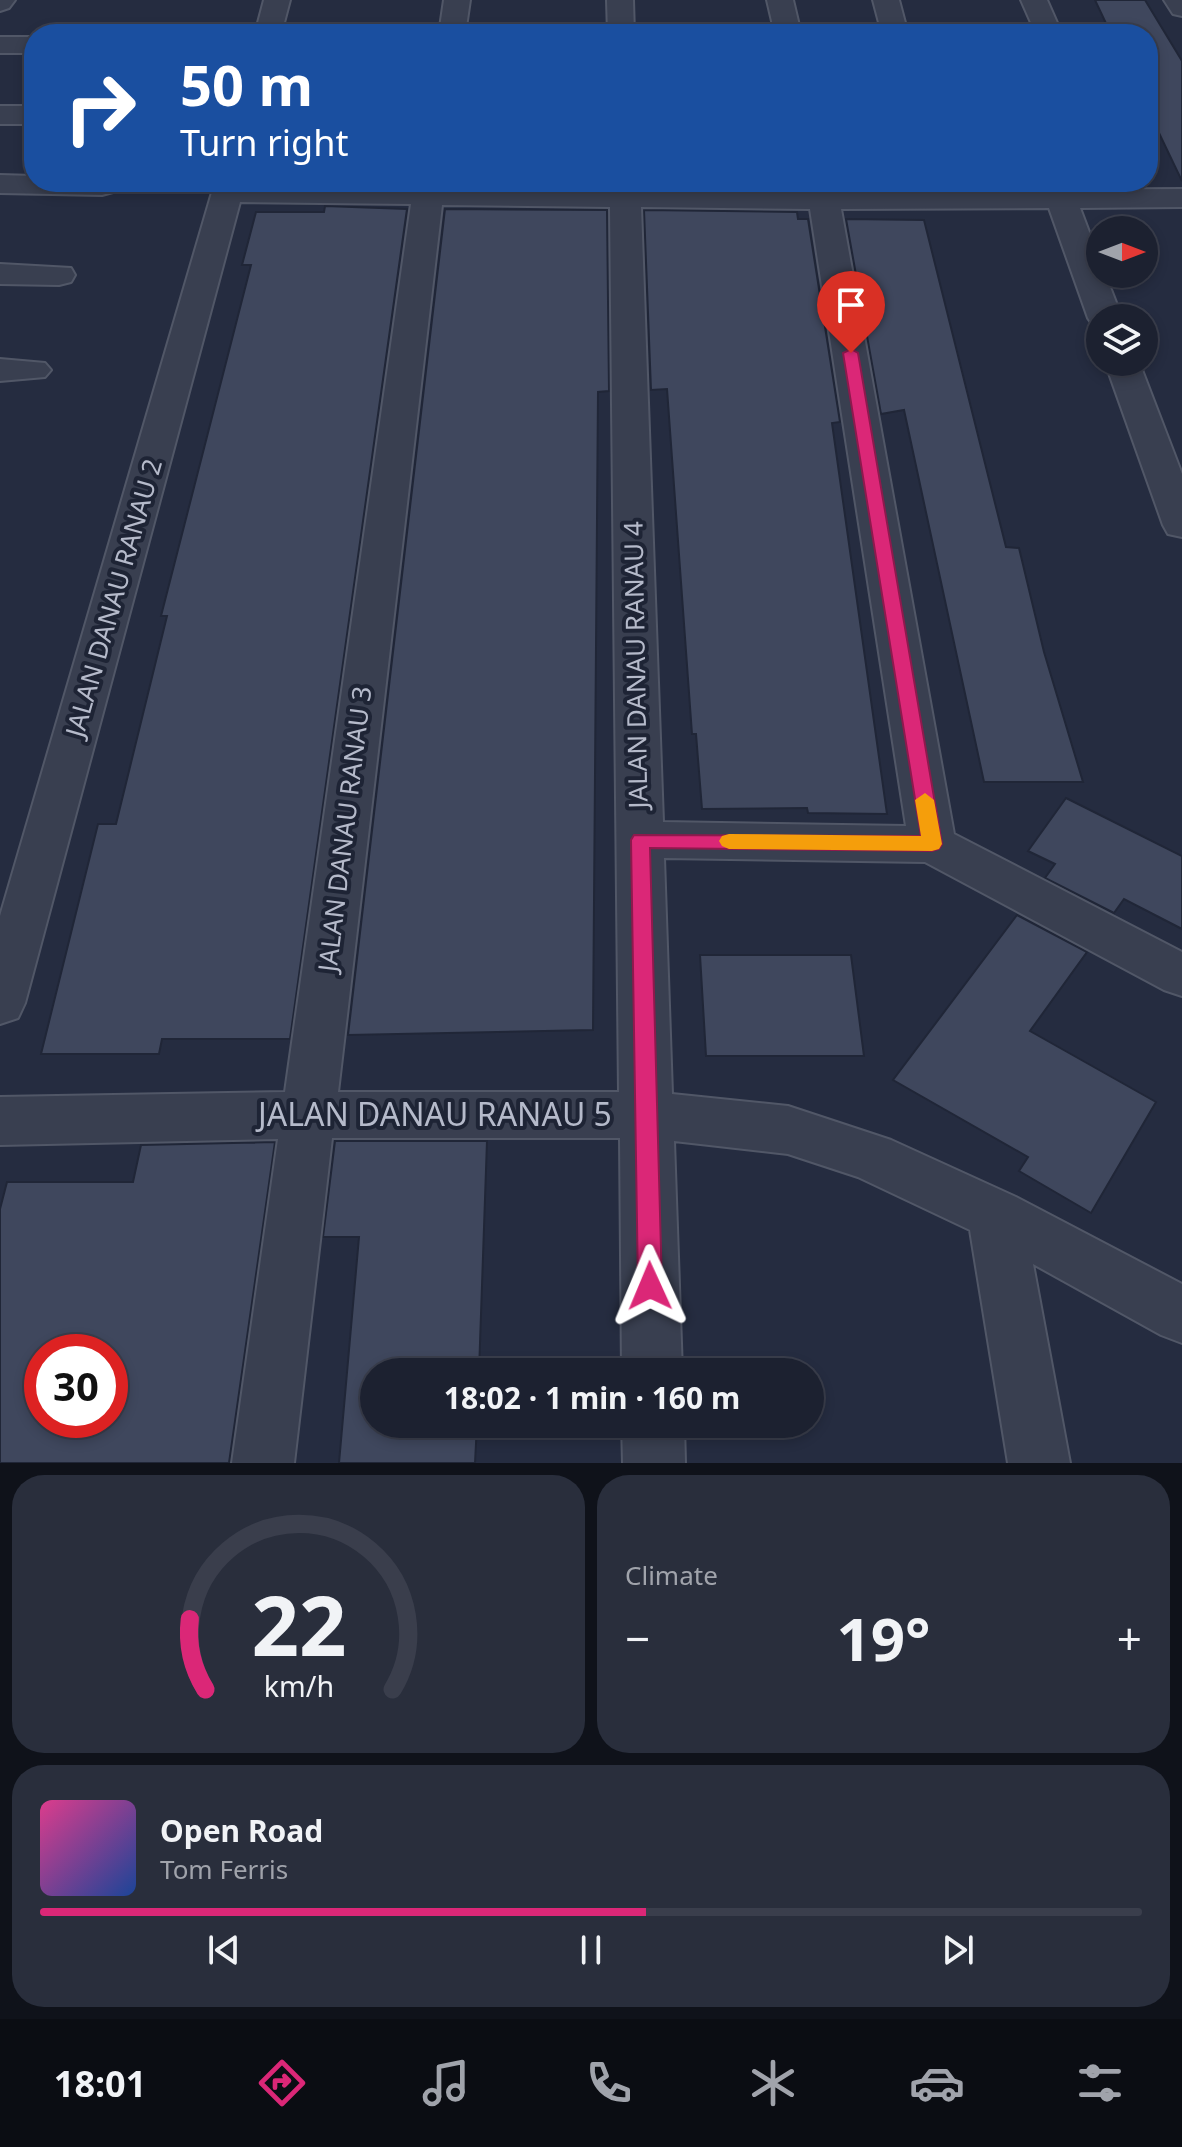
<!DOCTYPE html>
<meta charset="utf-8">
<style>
body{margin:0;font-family:"Noto Sans",sans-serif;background:#292e3c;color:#f1f3f6;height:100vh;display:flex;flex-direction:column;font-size:30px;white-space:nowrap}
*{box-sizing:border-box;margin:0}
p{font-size:26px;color:#a0a3ab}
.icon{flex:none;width:44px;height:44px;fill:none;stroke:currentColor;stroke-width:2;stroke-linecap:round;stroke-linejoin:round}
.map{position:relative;height:1463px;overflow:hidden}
.drawer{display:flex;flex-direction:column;gap:12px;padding:12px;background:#0f121a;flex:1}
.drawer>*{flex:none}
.hud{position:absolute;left:24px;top:24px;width:1134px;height:168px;border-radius:32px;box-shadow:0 4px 12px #0003,0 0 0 2px #3a3e4c;background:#1a4fa0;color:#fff;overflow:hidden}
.needle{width:52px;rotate:90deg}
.controls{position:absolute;left:1086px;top:216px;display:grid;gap:16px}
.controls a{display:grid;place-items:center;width:72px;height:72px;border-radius:50%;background:#1c2130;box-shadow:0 4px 12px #0003,0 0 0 2px #3a3e4c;font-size:40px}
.speed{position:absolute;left:24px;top:1334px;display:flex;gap:16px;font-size:40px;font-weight:700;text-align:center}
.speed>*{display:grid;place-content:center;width:104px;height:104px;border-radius:50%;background:#1c2130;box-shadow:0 4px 12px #0003,0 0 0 2px #3a3e4c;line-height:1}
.speed .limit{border:12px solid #d22;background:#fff;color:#111}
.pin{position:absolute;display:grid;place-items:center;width:68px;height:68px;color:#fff;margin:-82px -34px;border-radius:50% 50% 50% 0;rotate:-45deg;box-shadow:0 0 8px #0007}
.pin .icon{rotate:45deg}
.me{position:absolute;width:88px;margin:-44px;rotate:359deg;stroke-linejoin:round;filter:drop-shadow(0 0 6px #0008)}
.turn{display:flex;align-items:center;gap:28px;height:168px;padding:0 24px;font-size:36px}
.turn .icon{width:104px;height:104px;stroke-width:2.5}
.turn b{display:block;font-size:56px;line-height:68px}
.big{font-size:60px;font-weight:700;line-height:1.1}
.drawer .widget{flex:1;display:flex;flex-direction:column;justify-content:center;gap:12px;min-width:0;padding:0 28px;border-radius:32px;background:#292e3c}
.drawer .dial{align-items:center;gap:0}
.dial svg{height:208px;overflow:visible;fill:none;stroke:#3a3e4c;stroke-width:7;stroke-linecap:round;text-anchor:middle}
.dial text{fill:#f1f3f6;stroke:none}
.song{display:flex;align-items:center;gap:24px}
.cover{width:96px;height:96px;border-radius:12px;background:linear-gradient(135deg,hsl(330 70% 55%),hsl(220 70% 35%))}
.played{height:8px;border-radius:4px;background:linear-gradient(90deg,#db2777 55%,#3a3e4c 55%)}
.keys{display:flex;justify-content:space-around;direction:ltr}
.heat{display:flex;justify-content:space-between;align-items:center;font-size:44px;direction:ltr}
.drawer .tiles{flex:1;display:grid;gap:12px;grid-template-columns:1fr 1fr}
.widget:last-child{grid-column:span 2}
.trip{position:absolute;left:360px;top:1358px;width:464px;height:80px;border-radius:40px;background:#1c2130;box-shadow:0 4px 12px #0003,0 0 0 2px #3a3e4c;font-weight:700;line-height:80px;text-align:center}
.dock{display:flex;height:128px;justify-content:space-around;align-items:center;background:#0b0d13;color:#a0a3ab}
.dock .icon{width:56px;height:56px}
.dock .on{color:#db2777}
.dock b{font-size:36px;color:#f1f3f6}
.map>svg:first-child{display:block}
.building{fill:#3f475d;stroke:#202637;stroke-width:2;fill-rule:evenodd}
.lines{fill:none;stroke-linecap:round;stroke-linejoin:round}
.street-casing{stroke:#515767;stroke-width:4}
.street{fill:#393f50;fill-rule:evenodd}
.route{fill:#db2777;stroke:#8e194d;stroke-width:2}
.slow{fill:#f59e0b}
.labels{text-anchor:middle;stroke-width:8;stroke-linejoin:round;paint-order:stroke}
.street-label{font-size:26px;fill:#b5baca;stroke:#1e2435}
.near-street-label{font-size:32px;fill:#b5baca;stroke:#1e2435}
</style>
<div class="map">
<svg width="1182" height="1463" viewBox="0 0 1182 1463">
<rect width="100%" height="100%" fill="#252c40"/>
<!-- building -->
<path class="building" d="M 1095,0 L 1145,0 L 1182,61 L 1182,181 L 1148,110 L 1148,34 L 1111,34 Z
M 325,206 L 407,209 L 290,1039 L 162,1039 L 159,1054 L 41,1054 L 98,824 L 116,824 L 167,616 L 161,616 L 251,265 L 242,265 L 256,212 L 324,212 Z
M 445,209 L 607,210 L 609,391 L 598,392 L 593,1030 L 348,1035 Z
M 644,210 L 797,212 L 798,219 L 808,219 L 840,422 L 832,423 L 887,814 L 808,813 L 807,808 L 702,809 L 696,734 L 692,734 L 667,389 L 651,390 Z
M 846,219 L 924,220 L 1006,547 L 1019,548 L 1044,652 L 1083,782 L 984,782 L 904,410 L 881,414 Z
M 1066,798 L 1182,856 L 1182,929 L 1124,899 L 1114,913 L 1045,878 L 1055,864 L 1028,851 Z
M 1017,915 L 1087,952 L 1030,1031 L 1156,1102 L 1091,1213 L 1019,1171 L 1028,1157 L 893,1080 Z
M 700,955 L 851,955 L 864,1056 L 706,1056 Z
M 335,1141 L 487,1141 L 479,1372 L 374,1372 L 374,1424 L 477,1424 L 475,1463 L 339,1463 L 359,1237 L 323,1237 Z
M 275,1142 L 229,1463 L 0,1463 L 0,1209 L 7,1182 L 133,1182 L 141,1145 ZM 42,1352 L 110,1352 L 110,1420 L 42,1420 Z"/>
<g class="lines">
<defs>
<path id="street" d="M 0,0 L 15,0 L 9,8 L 0,11 Z
M 264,0 L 290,0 L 281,34 L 255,34 Z
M 444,0 L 470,0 L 465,34 L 439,34 Z
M 607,0 L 633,0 L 634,34 L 608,34 Z
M 767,0 L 793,0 L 801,34 L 775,34 Z
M 873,0 L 899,0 L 908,34 L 882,34 Z
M 1021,0 L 1047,0 L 1062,34 L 1036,34 Z
M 1164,0 L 1182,0 L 1182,16 L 1173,14 Z
M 0,37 L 34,37 L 34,53 L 0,53 Z
M 0,106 L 34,106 L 34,124 L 0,124 Z
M 0,175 L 34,176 L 34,182 L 114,182 L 117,186 L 113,192 L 102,195 L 0,193 Z
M 215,182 L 413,186 L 414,182 L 444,182 L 444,186 L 610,188 L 610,182 L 640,182 L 640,189 L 807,191 L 806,182 L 836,182 L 838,191 L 1182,189 L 1182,207 L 1080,208 L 1100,261 L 1100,274 L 1105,274 L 1122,318 L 1100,318 L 1100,327 L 1093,325 L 1088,318 L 1049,208 L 841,209 L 954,834 L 1182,952 L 1182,996 L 1164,990 L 925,862 L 664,858 L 672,1094 L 788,1106 L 891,1140 L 1016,1197 L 1182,1284 L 1182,1343 L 1161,1335 L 1033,1264 L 1070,1463 L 1008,1463 L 970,1230 L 858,1177 L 788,1154 L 674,1141 L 682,1372 L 622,1372 L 620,1138 L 332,1138 L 294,1463 L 232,1463 L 278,1139 L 0,1145 L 0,1097 L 285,1092 L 411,204 L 240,202 L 25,1003 L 18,1018 L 0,1024 L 0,916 ZM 442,205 L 610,207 L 619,1092 L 338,1092 ZM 641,207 L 810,209 L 906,826 L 663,822 Z
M 0,264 L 71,268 L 75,275 L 71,282 L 59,285 L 0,284 Z
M 0,359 L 45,363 L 51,370 L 45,377 L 0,381 Z
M 1105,362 L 1139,362 L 1182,474 L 1182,537 L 1168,534 L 1163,525 Z
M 622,1424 L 684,1424 L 685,1463 L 623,1463 Z"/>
</defs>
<!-- street casing -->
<use href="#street" class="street-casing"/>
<!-- street -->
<use href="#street" class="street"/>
</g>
<!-- route -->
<path class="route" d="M 851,349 L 858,353 L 942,844 L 939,849 L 932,851 L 650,848 L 662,1286 L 659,1294 L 650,1297 L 642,1294 L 638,1286 L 631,840 L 634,835 L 921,836 L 843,353 Z"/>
<!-- slow -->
<path class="slow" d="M 925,793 L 934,800 L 942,844 L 939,849 L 932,851 L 729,849 L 722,846 L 719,841 L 722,836 L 729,834 L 921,836 L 915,800 Z"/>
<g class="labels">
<!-- street labels -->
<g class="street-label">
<text transform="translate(114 598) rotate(-74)" y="9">JALAN DANAU RANAU 2</text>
<text transform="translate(636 665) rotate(-91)" y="9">JALAN DANAU RANAU 4</text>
<text transform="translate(345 829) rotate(-83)" y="9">JALAN DANAU RANAU 3</text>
</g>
<!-- near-street labels -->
<g class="near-street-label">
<text x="435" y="1126">JALAN DANAU RANAU 5</text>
</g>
</g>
</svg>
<div class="controls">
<a><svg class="needle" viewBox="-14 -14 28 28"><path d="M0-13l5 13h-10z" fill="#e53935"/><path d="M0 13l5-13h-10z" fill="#a0a3ab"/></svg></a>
<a><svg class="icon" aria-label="layers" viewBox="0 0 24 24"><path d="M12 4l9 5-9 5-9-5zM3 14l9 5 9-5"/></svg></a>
</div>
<div class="speed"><div class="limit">30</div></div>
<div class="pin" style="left:851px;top:353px;background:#d93025"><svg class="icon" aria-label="arrive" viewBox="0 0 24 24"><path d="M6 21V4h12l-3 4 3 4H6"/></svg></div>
<svg class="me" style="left:650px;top:1286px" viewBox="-20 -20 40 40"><path d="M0-17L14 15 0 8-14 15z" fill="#db2777" stroke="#fff" stroke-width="4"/></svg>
<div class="trip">18:02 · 1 min · 160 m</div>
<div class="hud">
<div class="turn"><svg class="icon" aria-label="right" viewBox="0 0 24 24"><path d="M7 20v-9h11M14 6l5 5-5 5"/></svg><div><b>50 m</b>Turn right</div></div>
</div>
</div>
<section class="drawer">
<div class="tiles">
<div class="widget dial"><svg viewBox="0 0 100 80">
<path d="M14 69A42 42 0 1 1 86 69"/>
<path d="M14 69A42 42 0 0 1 8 42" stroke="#db2777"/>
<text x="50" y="56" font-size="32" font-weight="700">22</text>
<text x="50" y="72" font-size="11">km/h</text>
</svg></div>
<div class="widget"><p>Climate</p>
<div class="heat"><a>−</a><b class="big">19°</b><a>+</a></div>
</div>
<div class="widget">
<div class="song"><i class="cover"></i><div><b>Open Road</b><p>Tom Ferris</p></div></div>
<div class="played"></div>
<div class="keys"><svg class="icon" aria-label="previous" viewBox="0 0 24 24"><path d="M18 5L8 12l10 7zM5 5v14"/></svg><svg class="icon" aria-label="pause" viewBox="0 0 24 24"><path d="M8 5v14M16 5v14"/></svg><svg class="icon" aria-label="next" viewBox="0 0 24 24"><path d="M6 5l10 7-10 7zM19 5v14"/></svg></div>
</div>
</div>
</section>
<nav class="dock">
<b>18:01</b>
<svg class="icon on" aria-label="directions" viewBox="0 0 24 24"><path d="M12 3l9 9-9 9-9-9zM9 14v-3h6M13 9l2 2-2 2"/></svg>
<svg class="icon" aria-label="music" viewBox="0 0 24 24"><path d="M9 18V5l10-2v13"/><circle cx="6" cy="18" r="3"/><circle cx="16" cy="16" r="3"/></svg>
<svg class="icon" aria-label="phone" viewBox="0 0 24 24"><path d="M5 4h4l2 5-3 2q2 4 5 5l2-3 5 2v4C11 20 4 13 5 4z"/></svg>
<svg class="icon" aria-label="climate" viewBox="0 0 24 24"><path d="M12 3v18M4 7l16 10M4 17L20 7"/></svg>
<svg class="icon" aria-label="car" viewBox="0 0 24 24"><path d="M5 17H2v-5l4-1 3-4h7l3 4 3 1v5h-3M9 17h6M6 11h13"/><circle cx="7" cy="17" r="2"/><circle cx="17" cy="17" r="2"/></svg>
<svg class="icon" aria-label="filters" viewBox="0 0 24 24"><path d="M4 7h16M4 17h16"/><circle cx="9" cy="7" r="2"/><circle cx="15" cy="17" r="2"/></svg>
</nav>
